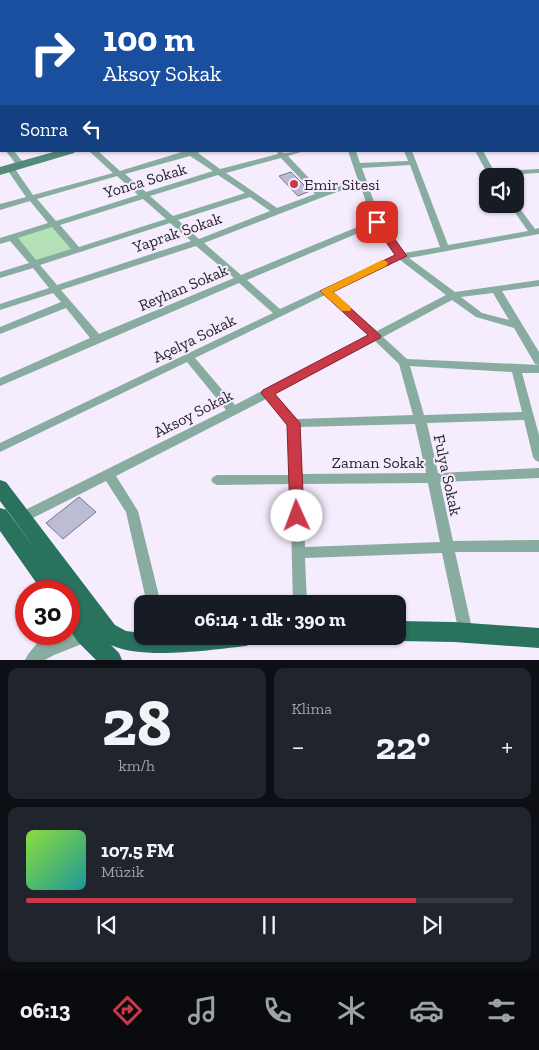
<!DOCTYPE html>
<html lang="tr">
<meta charset="utf-8">
<style>
body{margin:0;font-family:"Zilla Slab",serif;background:#20242c;color:#f1f3f6;height:100vh;display:flex;flex-direction:column;font-size:19px;white-space:nowrap}
*{box-sizing:border-box;margin:0}
p{font-size:16px;color:#9ea1a6}
.icon{flex:none;width:28px;height:28px;fill:none;stroke:currentColor;stroke-width:2;stroke-linecap:round;stroke-linejoin:round}
.map{position:relative;height:660px;overflow:hidden}
.details{display:flex;flex-direction:column;gap:8px;padding:8px;background:#0d0f14;flex:1}
.details>*{flex:none}
.top-card{position:absolute;left:0px;top:0px;width:540px;height:152px;box-shadow:0 1px 4px #0004;background:#1a4fa0;color:#fff;overflow:hidden}
.tools{position:absolute;left:479px;top:168px;display:grid;gap:10px}
.tools a{display:grid;place-items:center;width:45px;height:45px;border-radius:10px;background:#171b24;box-shadow:0 1px 4px #0004;font-size:25px}
.speed{position:absolute;left:15px;top:580px;display:flex;gap:10px;font-size:25px;font-weight:700;text-align:center}
.speed>*{display:grid;place-content:center;width:65px;height:65px;border-radius:50%;background:#171b24;box-shadow:0 1px 4px #0004;line-height:1}
.speed .limit{border:8px solid #d22;background:#fff;color:#111}
.pin{position:absolute;display:grid;place-items:center;width:42px;height:42px;color:#fff;margin:-21px;border-radius:10px;box-shadow:0 2px 8px #0006}
.me{position:absolute;width:55px;margin:-28px;rotate:358deg;stroke-linejoin:round;filter:drop-shadow(0 0 4px #0008)}
.turn{display:flex;align-items:center;gap:18px;height:105px;padding:0 20px;font-size:22px}
.turn .icon{width:65px;height:65px;stroke-width:2.5}
.turn b{display:block;font-size:35px;line-height:42px}
.then{display:flex;align-items:center;height:48px;padding:0 20px;background:#0003;gap:10px;font-size:19px}
.big{font-size:38px;font-weight:800;line-height:1.1}
.details .card{flex:1;display:flex;flex-direction:column;justify-content:center;gap:8px;min-width:0;padding:0 18px;border-radius:10px;background:#20242c}
.details .dial{align-items:center;gap:0}
.dial b{font-size:65px;line-height:1}
.song{display:flex;align-items:center;gap:15px}
.cover{width:60px;height:60px;border-radius:8px;background:linear-gradient(135deg,hsl(90 70% 55%),hsl(180 70% 35%))}
.played{height:5px;border-radius:2px;background:linear-gradient(90deg,#c93947 80%,#363941 80%)}
.keys{display:flex;justify-content:space-around;direction:ltr}
.heat{display:flex;justify-content:space-between;align-items:center;font-size:28px;direction:ltr}
.details .tiles{flex:1;display:grid;gap:8px;grid-template-columns:1fr 1fr}
.card:last-child{grid-column:span 2}
.trip{position:absolute;left:134px;top:595px;width:272px;height:50px;border-radius:10px;background:#171b24;box-shadow:0 1px 4px #0004;font-weight:800;line-height:50px;text-align:center}
.dock{display:flex;height:80px;justify-content:space-around;align-items:center;background:#090b0e;color:#9ea1a6}
.dock .icon{width:35px;height:35px}
.dock .current{color:#c93947}
.dock b{font-size:22px;color:#f1f3f6}
.map>svg:first-child{display:block}
.green{fill:#b5e1b8}
.building{fill:#bcbdd5;stroke:#75768c}
.lines{fill:none;stroke-linecap:round;stroke-linejoin:round}
.street{fill:#89aca0;fill-rule:evenodd}
.secondary{fill:#548a79;fill-rule:evenodd}
.primary{fill:#28725e;fill-rule:evenodd}
.route{fill:#c93947;stroke:#83252e}
.slow{fill:#f59e0b}
.poi-dot{fill:#c93947;stroke:#f5ecfe;stroke-width:2}
.labels{text-anchor:middle;stroke-width:4;stroke-linejoin:round;paint-order:stroke}
.street-label{font-size:16px;fill:#29252d;stroke:#f5ecfe}
.poi-label{font-size:16px;fill:#29252d;stroke:#f5ecfe;text-anchor:start}
</style>
<div class="map">
<svg width="539" height="660" viewBox="0 0 539 660">
<rect width="100%" height="100%" fill="#f5ecfe"/>
<!-- green -->
<path class="green" d="M 53,225 L 74,248 L 35,262 L 16,238 Z"/>
<!-- building -->
<path class="building" d="M 291,172 L 310,191 L 298,196 L 279,176 Z
M 79,497 L 96,512 L 63,539 L 46,523 Z"/>
<g class="lines">
<!-- street -->
<path class="street" d="M 0,0 L 4,0 L 0,3 Z
M 104,0 L 110,0 L 110,1 L 104,1 Z
M 145,0 L 151,0 L 152,1 L 146,1 Z
M 199,0 L 206,0 L 207,1 L 200,1 Z
M 301,0 L 310,0 L 311,1 L 302,1 Z
M 359,0 L 365,0 L 366,1 L 360,1 Z
M 396,0 L 403,0 L 404,1 L 397,1 Z
M 0,82 L 1,82 L 1,86 L 0,86 Z
M 0,136 L 1,136 L 1,141 L 0,141 Z
M 6,151 L 14,151 L 25,165 L 24,167 L 18,167 Z
M 89,151 L 98,151 L 120,171 L 185,151 L 202,151 L 198,153 L 220,169 L 278,154 L 277,151 L 285,153 L 304,151 L 288,156 L 322,192 L 358,180 L 348,151 L 356,151 L 360,163 L 408,161 L 404,151 L 412,151 L 448,245 L 528,231 L 509,204 L 515,204 L 515,202 L 535,229 L 539,228 L 539,234 L 409,258 L 455,292 L 539,280 L 539,286 L 502,291 L 539,352 L 539,365 L 535,364 L 514,328 L 476,317 L 452,300 L 383,337 L 407,359 L 539,365 L 539,373 L 522,373 L 539,435 L 539,462 L 535,460 L 533,457 L 524,420 L 427,423 L 438,473 L 539,468 L 539,478 L 440,482 L 453,541 L 539,540 L 539,552 L 455,552 L 473,633 L 471,638 L 466,640 L 461,638 L 459,633 L 442,553 L 305,558 L 307,604 L 293,604 L 290,484 L 217,485 L 213,483 L 211,480 L 213,477 L 217,475 L 290,475 L 288,424 L 266,399 L 116,476 L 138,511 L 161,604 L 147,604 L 126,512 L 106,481 L 27,521 L 23,522 L 19,521 L 17,517 L 19,513 L 226,410 L 187,362 L 0,452 L 0,443 L 273,313 L 239,283 L 0,386 L 0,378 L 90,338 L 66,308 L 0,334 L 0,327 L 61,302 L 53,293 L 0,310 L 0,304 L 49,288 L 33,268 L 0,278 L 0,272 L 29,263 L 10,241 L 0,244 L 0,238 L 48,223 L 30,201 L 0,210 L 0,204 L 26,197 L 6,168 L 7,166 L 13,166 L 33,195 L 113,173 ZM 190,156 L 213,171 L 146,192 L 125,174 ZM 281,158 L 315,194 L 277,208 L 226,173 ZM 410,165 L 440,247 L 404,253 L 381,222 L 362,168 ZM 218,175 L 245,193 L 173,216 L 150,196 ZM 117,176 L 138,195 L 56,221 L 37,199 ZM 360,184 L 372,221 L 241,275 L 204,243 L 323,197 ZM 250,197 L 270,211 L 199,239 L 178,220 ZM 143,199 L 166,219 L 79,247 L 60,225 ZM 170,223 L 191,241 L 57,285 L 40,265 ZM 375,226 L 396,255 L 280,309 L 247,280 ZM 52,227 L 71,249 L 36,260 L 18,238 ZM 196,246 L 234,278 L 99,334 L 61,290 ZM 397,260 L 400,260 L 446,295 L 377,331 L 332,292 ZM 493,293 L 509,320 L 482,313 L 461,297 ZM 325,295 L 369,335 L 235,405 L 195,358 ZM 375,341 L 399,364 L 413,415 L 297,419 L 274,394 ZM 410,366 L 512,372 L 522,412 L 424,415 ZM 415,424 L 426,473 L 302,474 L 300,427 ZM 428,483 L 440,542 L 305,547 L 302,484 Z
M 475,151 L 483,151 L 494,171 L 539,169 L 539,173 L 489,176 Z
M 87,628 L 92,630 L 94,635 L 92,640 L 54,655 L 45,660 L 25,660 C 28,653 40,640 45,634 L 61,634 L 58,640 Z"/>
<!-- secondary -->
<path class="secondary" d="M 57,151 L 76,151 L 74,153 L 0,175 L 0,167 Z"/>
<!-- primary -->
<path class="primary" d="M 0,480 L 6,482 L 115,625 L 126,631 L 142,633 L 142,636 L 256,636 L 253,643 L 246,646 C 210,650 142,660 111,645 L 119,653 L 122,660 L 96,660 L 78,642 L 69,629 L 69,603 L 76,605 L 69,595 L 69,591 L 66,591 L 62,585 L 64,591 L 42,591 L 0,531 L 0,508 L 7,510 L 38,553 L 0,501 Z
M 398,621 L 454,622 L 539,628 L 539,648 L 454,642 L 398,641 L 390,636 L 398,636 Z"/>
</g>
<!-- route -->
<path class="route" d="M 377,219 L 381,220 L 407,256 L 333,292 L 381,336 L 380,338 L 275,394 L 300,423 L 304,516 L 302,520 L 297,522 L 292,520 L 290,516 L 287,425 L 261,393 L 263,390 L 368,335 L 320,291 L 395,255 L 372,222 Z"/>
<!-- slow -->
<path class="slow" d="M 382,260 L 386,261 L 388,263 L 386,266 L 333,292 L 350,306 L 351,309 L 350,311 L 342,311 L 320,291 Z"/>
<!-- markers -->
<circle class="poi-dot" cx="294" cy="184" r="5"/>
<g class="labels">
<!-- street labels -->
<g class="street-label">
<text transform="translate(145 180) rotate(-17)" y="6">Yonca Sokak</text>
<text transform="translate(177 232) rotate(-19)" y="6">Yaprak Sokak</text>
<text transform="translate(183 287) rotate(-23)" y="6">Reyhan Sokak</text>
<text transform="translate(194 338) rotate(-26)" y="6">Açelya Sokak</text>
<text transform="translate(193 413) rotate(-27)" y="6">Aksoy Sokak</text>
<text x="378" y="468">Zaman Sokak</text>
<text transform="translate(448 475) rotate(78)" y="6">Fulya Sokak</text>
</g>
<!-- poi labels -->
<g class="poi-label">
<text x="304" y="190">Emir Sitesi</text>
</g>
</g>
</svg>
<div class="tools">
<a><svg class="icon" aria-label="sound" viewBox="0 0 24 24"><path d="M4 9h4l5-4v14l-5-4H4zM17 9q2 3 0 6"/></svg></a>
</div>
<div class="speed"><div class="limit">30</div></div>
<div class="pin" style="left:377px;top:222px;background:#d93025"><svg class="icon" aria-label="arrive" viewBox="0 0 24 24"><path d="M6 21V4h12l-3 4 3 4H6"/></svg></div>
<svg class="me" style="left:297px;top:516px" viewBox="-20 -20 40 40"><circle r="19" fill="#fff"/><path d="M0-13L10 11 0 6-10 11z" fill="#c93947"/></svg>
<div class="trip">06:14 · 1 dk · 390 m</div>
<div class="top-card">
<div class="turn"><svg class="icon" aria-label="right" viewBox="0 0 24 24"><path d="M7 20v-9h11M14 6l5 5-5 5"/></svg><div><b>100 m</b>Aksoy Sokak</div></div>
<div class="then">Sonra<svg class="icon" aria-label="left" viewBox="0 0 24 24"><path d="M17 20v-9H6M10 6l-5 5 5 5"/></svg></div>
</div>
</div>
<section class="details">
<div class="tiles">
<div class="card dial"><b>28</b><p>km/h</p></div>
<div class="card"><p>Klima</p>
<div class="heat"><a>−</a><b class="big">22°</b><a>+</a></div>
</div>
<div class="card">
<div class="song"><i class="cover"></i><div><b>107.5 FM</b><p>Müzik</p></div></div>
<div class="played"></div>
<div class="keys"><svg class="icon" aria-label="previous" viewBox="0 0 24 24"><path d="M18 5L8 12l10 7zM5 5v14"/></svg><svg class="icon" aria-label="pause" viewBox="0 0 24 24"><path d="M8 5v14M16 5v14"/></svg><svg class="icon" aria-label="next" viewBox="0 0 24 24"><path d="M6 5l10 7-10 7zM19 5v14"/></svg></div>
</div>
</div>
</section>
<nav class="dock">
<b>06:13</b>
<svg class="icon current" aria-label="directions" viewBox="0 0 24 24"><path d="M12 3l9 9-9 9-9-9zM9 14v-3h6M13 9l2 2-2 2"/></svg>
<svg class="icon" aria-label="music" viewBox="0 0 24 24"><path d="M9 18V5l10-2v13"/><circle cx="6" cy="18" r="3"/><circle cx="16" cy="16" r="3"/></svg>
<svg class="icon" aria-label="phone" viewBox="0 0 24 24"><path d="M5 4h4l2 5-3 2q2 4 5 5l2-3 5 2v4C11 20 4 13 5 4z"/></svg>
<svg class="icon" aria-label="climate" viewBox="0 0 24 24"><path d="M12 3v18M4 7l16 10M4 17L20 7"/></svg>
<svg class="icon" aria-label="car" viewBox="0 0 24 24"><path d="M5 17H2v-5l4-1 3-4h7l3 4 3 1v5h-3M9 17h6M6 11h13"/><circle cx="7" cy="17" r="2"/><circle cx="17" cy="17" r="2"/></svg>
<svg class="icon" aria-label="filters" viewBox="0 0 24 24"><path d="M4 7h16M4 17h16"/><circle cx="9" cy="7" r="2"/><circle cx="15" cy="17" r="2"/></svg>
</nav>
